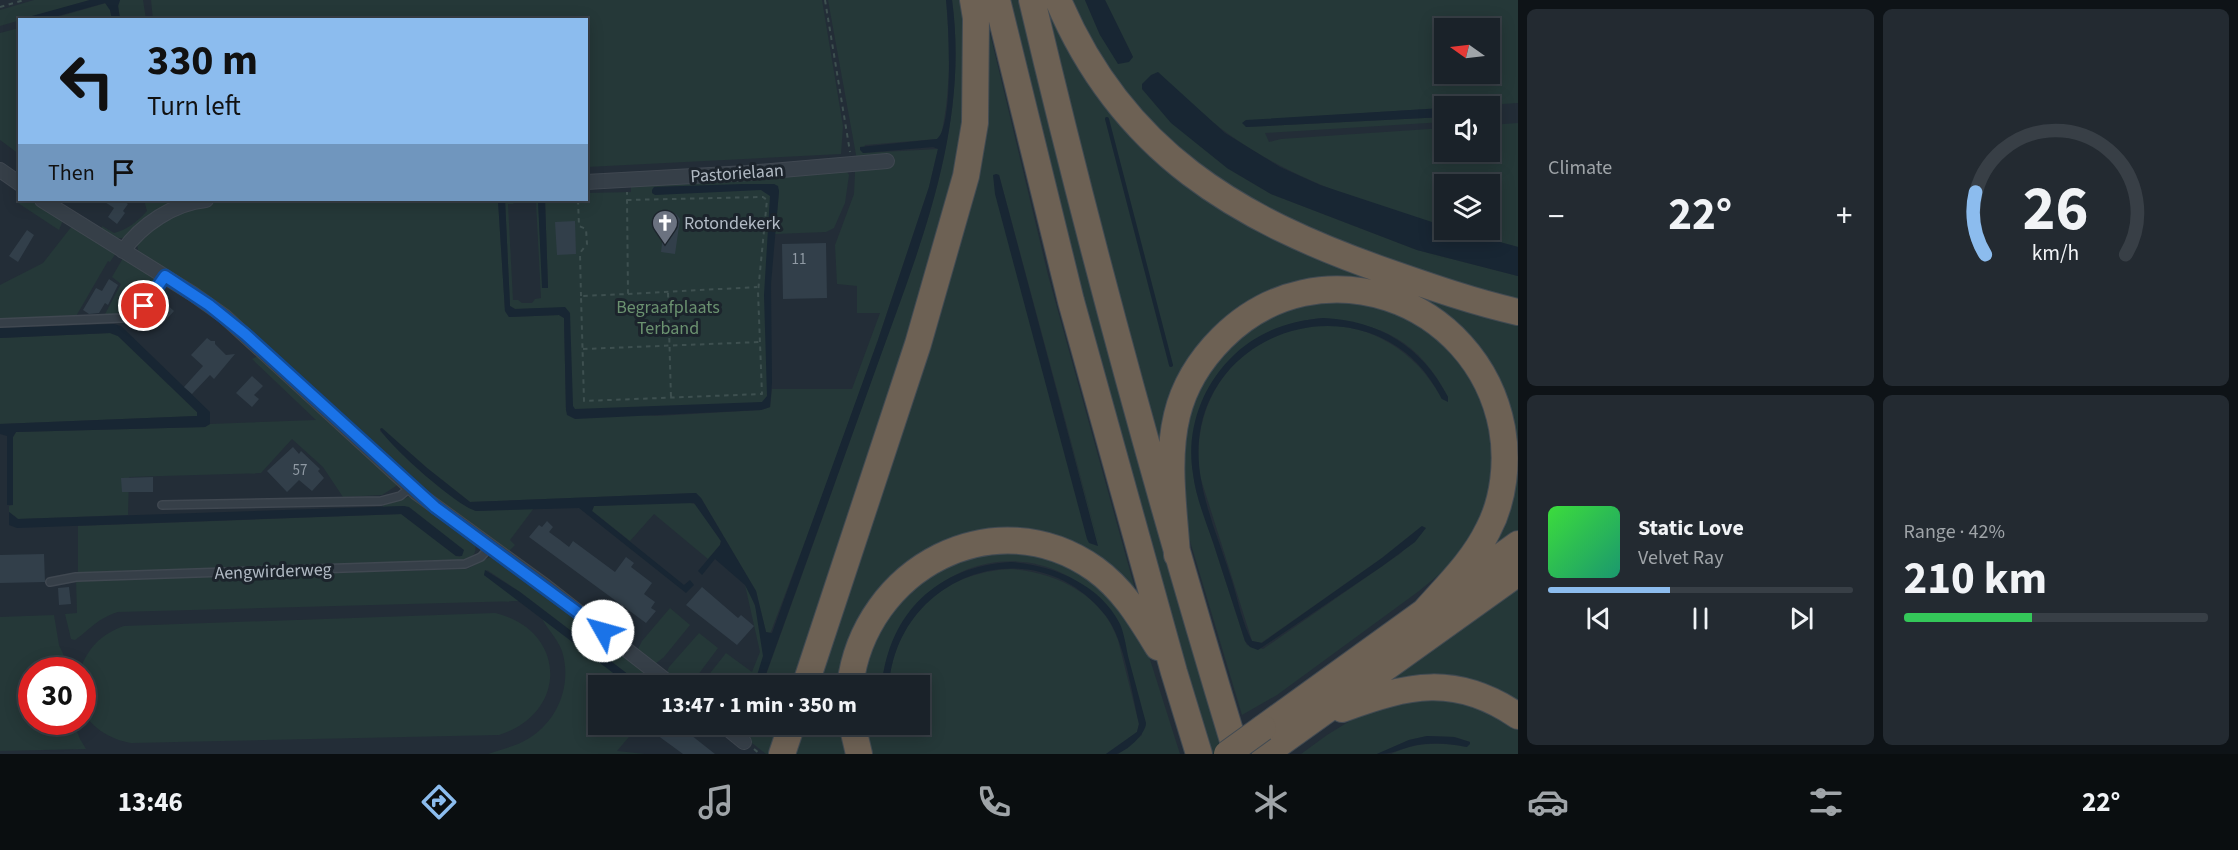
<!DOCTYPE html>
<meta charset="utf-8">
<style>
body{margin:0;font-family:"Source Sans 3",sans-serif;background:#232a31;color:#f1f3f6;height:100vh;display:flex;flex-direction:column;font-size:22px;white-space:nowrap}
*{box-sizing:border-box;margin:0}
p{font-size:20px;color:#9fa4a8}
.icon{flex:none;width:33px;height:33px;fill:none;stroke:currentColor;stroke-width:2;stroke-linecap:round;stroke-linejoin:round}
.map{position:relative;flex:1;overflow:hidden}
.sheet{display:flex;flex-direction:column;gap:9px;padding:9px;background:#0e1317;width:720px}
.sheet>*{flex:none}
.hud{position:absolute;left:18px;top:18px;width:570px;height:183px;border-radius:0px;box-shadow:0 3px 15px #0003,0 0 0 2px #383f46;background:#8cbcee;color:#111;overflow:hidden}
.needle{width:39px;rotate:284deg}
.fabs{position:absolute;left:1434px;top:18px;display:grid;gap:12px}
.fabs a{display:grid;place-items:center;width:66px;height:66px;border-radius:0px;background:#1a2229;box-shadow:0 3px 15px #0003,0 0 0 2px #383f46;font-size:30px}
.speed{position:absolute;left:18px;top:657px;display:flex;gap:12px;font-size:30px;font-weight:700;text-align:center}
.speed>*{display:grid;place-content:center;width:78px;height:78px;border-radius:50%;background:#1a2229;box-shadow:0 3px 15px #0003,0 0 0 2px #383f46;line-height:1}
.speed .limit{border:9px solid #d22;background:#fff;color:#111}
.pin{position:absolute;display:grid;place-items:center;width:51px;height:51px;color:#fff;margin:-26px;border:3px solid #fff;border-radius:50%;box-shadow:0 2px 6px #0007}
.me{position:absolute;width:66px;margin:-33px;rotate:308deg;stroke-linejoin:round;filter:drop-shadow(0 0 4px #0008)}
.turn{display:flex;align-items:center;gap:21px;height:126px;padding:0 30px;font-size:27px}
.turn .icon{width:78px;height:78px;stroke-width:2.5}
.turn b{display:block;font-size:42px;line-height:51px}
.then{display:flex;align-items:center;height:57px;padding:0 30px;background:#0003;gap:12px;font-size:22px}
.big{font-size:45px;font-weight:700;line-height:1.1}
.sheet .tile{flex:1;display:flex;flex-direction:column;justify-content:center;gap:9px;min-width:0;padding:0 21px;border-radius:9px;background:#232a31}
.sheet .dial{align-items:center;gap:0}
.dial svg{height:156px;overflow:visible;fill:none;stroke:#383f46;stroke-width:7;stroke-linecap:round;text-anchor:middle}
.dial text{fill:#f1f3f6;stroke:none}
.song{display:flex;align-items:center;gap:18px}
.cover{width:72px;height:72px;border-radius:9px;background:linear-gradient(135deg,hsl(120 70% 55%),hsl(160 70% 35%))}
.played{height:6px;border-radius:3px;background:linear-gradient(90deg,#8cbcee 40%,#383f46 40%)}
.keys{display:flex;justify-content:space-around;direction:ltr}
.heat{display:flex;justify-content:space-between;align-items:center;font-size:33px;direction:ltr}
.charge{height:9px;border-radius:4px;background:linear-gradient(90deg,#34c759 42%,#383f46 0)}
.sheet .tiles{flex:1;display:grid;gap:9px;grid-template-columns:repeat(2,1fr)}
.trip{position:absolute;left:588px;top:675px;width:342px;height:60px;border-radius:0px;background:#1a2229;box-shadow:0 3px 15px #0003,0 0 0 2px #383f46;font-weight:700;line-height:60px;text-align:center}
.tab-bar{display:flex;height:96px;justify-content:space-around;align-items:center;background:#0a0e10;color:#9fa4a8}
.tab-bar .icon{width:42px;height:42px}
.tab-bar .active{color:#8cbcee}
.tab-bar b{font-size:27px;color:#f1f3f6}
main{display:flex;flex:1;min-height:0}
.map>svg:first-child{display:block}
.green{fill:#253838;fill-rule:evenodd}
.water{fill:#182633}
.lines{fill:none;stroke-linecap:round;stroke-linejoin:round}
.stream{stroke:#182633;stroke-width:4}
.building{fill:#323f4a}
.service-casing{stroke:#404851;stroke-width:10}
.minor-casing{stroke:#404851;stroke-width:16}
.motorway-casing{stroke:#414a52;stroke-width:28}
.path{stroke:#3e5050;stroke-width:2;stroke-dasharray:4.5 4.5;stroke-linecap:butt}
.service{stroke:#363f48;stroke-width:7}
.minor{stroke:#363f48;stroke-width:14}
.motorway{stroke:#6d6154;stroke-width:26}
.motorway-bridge-casing{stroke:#414a52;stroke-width:28;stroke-linecap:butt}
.motorway-bridge{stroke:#6d6154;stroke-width:26}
.route-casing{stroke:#114b97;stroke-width:15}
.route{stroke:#1a73e8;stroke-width:10}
.labels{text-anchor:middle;stroke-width:6;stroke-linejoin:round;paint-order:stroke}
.number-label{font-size:15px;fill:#909aa4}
.street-label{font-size:18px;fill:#b1bac4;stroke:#1c242c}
.poi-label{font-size:18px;fill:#b1bac4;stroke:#1c242c;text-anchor:start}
.park-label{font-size:18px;fill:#6b9270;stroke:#1c242c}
</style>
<main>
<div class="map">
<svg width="1518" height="754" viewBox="0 0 1518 754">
<rect width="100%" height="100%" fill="#232d37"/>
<!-- green -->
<path class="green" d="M 34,0 L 90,0 L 0,26 L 0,10 Z
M 120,0 L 143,0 L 146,19 L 120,19 L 118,6 Z
M 151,0 L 822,0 L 843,126 L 841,154 L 587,167 L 586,20 L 153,20 Z
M 828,0 L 946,0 C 950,46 951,91 941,136 L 937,139 L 865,145 L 863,153 L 938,149 L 929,187 L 878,340 L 822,497 L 770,634 L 766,632 L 756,591 L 701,498 L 696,493 L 470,502 L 427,468 L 381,428 L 380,431 L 422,472 L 476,511 L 534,508 L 510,540 L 515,545 L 507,553 L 432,499 L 138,251 L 137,243 L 156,223 L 208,202 L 249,200 L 498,200 L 505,311 L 509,317 L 559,315 L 564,318 L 566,410 L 657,416 L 761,410 L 770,407 L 772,389 L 852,389 L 880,313 L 857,313 L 857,286 L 837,284 L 835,245 L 854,194 L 855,172 L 858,166 Z
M 952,0 L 968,0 L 971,59 L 959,181 L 798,685 L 762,686 C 799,583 836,481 872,378 C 916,256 970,132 952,0 Z
M 982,0 L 1048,275 L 1138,600 L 1052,544 L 920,562 L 845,685 L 813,686 L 971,184 ZM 996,174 L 999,175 L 1099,545 Z
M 1004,0 L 1024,0 L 1228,754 L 1207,754 L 1152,568 Z
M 1046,0 L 1195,185 L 1518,318 L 1518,536 L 1480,565 L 1504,486 L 1480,362 L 1360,287 L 1230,320 L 1161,451 L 1081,148 Z
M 1070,0 L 1085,0 L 1100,35 L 1133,57 L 1105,0 L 1518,0 L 1518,103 L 1244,121 L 1246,127 L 1444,117 L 1444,122 L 1265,133 L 1269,142 L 1281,139 L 1444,128 L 1444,152 L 1490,152 L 1490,125 L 1518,123 L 1518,247 L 1455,230 L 1490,230 L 1490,184 L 1444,184 L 1444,226 C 1359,202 1271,173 1203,114 L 1227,168 L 1271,194 L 1417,250 L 1518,276 L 1518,305 L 1472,292 L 1262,212 L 1187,161 L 1101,67 ZM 1444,28 L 1490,28 L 1490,74 L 1444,74 Z
M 106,3 L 110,10 L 112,19 L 47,20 Z
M 19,28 L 19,154 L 0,140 L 0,33 Z
M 845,168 L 849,175 L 845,203 L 834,228 L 826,232 L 775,234 L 779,191 L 774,184 L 655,187 L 773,187 L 769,388 L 766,405 L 571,414 L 566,308 L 515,309 L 510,306 L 505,200 L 516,200 L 513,204 L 508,204 L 513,300 L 518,300 L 522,303 L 532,303 L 535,299 L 541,298 L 536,203 L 530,203 L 526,200 L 538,200 L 543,288 L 548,287 L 545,200 L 586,200 L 587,193 L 631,192 L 631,185 Z
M 21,200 L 33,200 L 63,220 L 59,230 L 18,203 Z
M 144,200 L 190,200 L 123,238 L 114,238 L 101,232 L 102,226 L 114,233 C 127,230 138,221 147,211 Z
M 72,226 L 116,253 L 110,262 L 108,261 L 75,318 L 0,322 L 0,285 L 43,263 Z
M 123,258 L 156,278 L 156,282 C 140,308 135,315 104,316 L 121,284 L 112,277 Z
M 1308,300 L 1382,304 L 1429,326 L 1472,376 L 1496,449 L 1487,499 L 1480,518 L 1453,563 L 1419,591 L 1277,695 L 1242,715 L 1187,531 L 1179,479 L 1187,406 L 1236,333 ZM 1323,318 C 1383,324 1419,341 1448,397 L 1442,399 C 1371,268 1185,324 1199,473 L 1252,641 L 1261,643 L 1382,558 L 1422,526 L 1401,553 L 1263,649 L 1247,645 L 1245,641 L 1196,490 C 1177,400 1232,326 1323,318 Z
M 110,333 L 118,336 L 197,412 L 197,416 L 0,424 L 0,338 Z
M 260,355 L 397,482 L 396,486 L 382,495 L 343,497 L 323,467 L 292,439 L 261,473 L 129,477 L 128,515 L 18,519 L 9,512 L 9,506 L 13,505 L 13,437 L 16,432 L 205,427 L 210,424 L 316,420 L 252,359 Z
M 413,495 L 475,542 C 477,554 474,557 462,561 L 332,567 L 78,574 L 78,526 L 402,514 L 456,556 L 461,557 L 404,506 L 383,507 L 383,504 L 401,500 Z
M 687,502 L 698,505 L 721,541 L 720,545 L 708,559 L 654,514 L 630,541 L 592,511 L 594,506 Z
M 986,551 L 1048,556 L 1103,586 L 1147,650 L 1180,754 L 1118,754 L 1142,735 C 1137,708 1132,682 1126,655 C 1124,646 1124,632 1119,624 C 1116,618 1109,612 1105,607 C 1028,516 893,571 882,685 L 858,686 L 874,630 L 927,573 Z
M 494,555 L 665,685 L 642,685 L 520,592 L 487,570 L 484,575 L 520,601 L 118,612 C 96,619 92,628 75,640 L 71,639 L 65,614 L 77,613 L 76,580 L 467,569 Z
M 1011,569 C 1056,572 1103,595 1118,640 L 1139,724 L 1137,732 L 1106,754 L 867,754 L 859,725 L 920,724 L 920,686 L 889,685 C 895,617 943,572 1011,569 Z
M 745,585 C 756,600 766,640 763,658 C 761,668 757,677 754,685 L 700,686 L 726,653 L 752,672 L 760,652 Z
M 1518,586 L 1518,709 L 1510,704 L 1365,696 Z
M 670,608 L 690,625 L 664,657 L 655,664 L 637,651 L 642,641 Z
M 495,613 C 567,630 569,713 499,735 L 131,743 C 112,740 85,726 82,704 C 81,693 82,681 82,670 L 80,670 C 88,648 101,634 124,626 Z
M 54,615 L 59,645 L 65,658 L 66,670 L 32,670 L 32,722 L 73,722 L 80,739 L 86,749 L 0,751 L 0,617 Z
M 541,616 L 629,685 L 598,686 L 598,724 L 639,725 L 617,751 L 645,754 L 488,754 C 502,749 518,746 531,737 C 559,719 572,683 562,651 C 557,637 545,627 541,616 Z
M 699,633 L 718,648 L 692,683 C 682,690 674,681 666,674 L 669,667 Z
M 1460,698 L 1518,726 L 1518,754 L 1391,754 C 1416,742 1440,742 1466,747 L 1470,742 L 1454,737 L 1427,736 L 1409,740 L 1377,754 L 1301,754 L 1327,735 L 1358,716 L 1393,700 Z
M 800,724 L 846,725 L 853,754 L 789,754 Z
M 729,725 L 785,725 L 774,754 L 766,754 Z"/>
<!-- water -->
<path class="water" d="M 90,0 L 120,0 L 118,6 L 120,19 L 112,19 L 110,10 L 105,3 L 47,19 L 21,19 Z
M 946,0 L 952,0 C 970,132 916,256 873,377 C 836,480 799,582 762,685 L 754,685 L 763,656 L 755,605 L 745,585 L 715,559 L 702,575 L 698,571 L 720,545 L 721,541 L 694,503 L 594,506 L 592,511 L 684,585 L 690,580 L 694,585 L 686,593 L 579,508 L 476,511 C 457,506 390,447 380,429 L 382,428 L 427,468 L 470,502 L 696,493 L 701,498 L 756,591 L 766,632 L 772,633 L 878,340 L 929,187 L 938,149 L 933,147 L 863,153 L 860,150 L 860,147 L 937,139 C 954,126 949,23 946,0 Z
M 1085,0 L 1105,0 L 1133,57 L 1129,62 L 1118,64 L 1100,35 Z
M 1158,72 L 1225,133 L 1280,167 L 1320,185 L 1444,226 L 1444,230 L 1455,230 L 1518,247 L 1518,276 L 1417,250 L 1271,194 L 1227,168 L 1171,123 L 1142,89 L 1142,84 L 1151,75 Z
M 1444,108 L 1444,117 L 1246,127 L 1242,123 L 1246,120 Z
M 996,174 L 999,175 L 1098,546 L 1089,543 L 1087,539 L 995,194 L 993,175 Z
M 743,184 L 774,184 L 778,186 L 779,191 L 771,284 L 772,383 L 770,407 L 761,410 L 575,419 L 567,415 L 566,410 L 564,318 L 559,315 L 509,317 L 505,311 L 498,200 L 505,200 L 510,306 L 515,309 L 565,307 L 570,313 L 573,406 L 575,409 L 762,402 L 767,396 L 764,295 L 770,196 L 761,190 L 655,195 L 652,193 L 652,190 L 654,187 Z
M 538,200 L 545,200 L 548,288 L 542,288 Z
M 1323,318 C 1379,320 1422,347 1448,397 L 1448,402 L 1442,399 C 1433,382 1422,366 1406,353 C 1333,295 1220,335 1201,426 C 1190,478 1217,532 1232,581 C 1238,600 1242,623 1252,641 L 1262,643 L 1382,558 L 1422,526 L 1426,528 L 1415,542 L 1381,567 L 1258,650 L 1250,647 L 1245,641 C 1235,609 1224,577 1214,545 C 1206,522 1196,498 1193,474 C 1186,433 1200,390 1229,360 C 1254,333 1287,321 1323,318 Z
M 114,324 L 121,326 L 210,412 L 210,424 L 205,427 L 16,432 L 13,437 L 13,505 L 7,505 L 7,436 L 0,434 L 0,424 L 197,416 L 197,412 L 118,336 L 110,333 L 0,338 L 0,328 Z
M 404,506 L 409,507 L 464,550 L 462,556 L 456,556 L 401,514 L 17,528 L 9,525 L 9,512 L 18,519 Z
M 1011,562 C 1053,565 1100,584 1120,624 C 1124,633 1126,646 1128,656 C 1134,678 1140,701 1146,723 C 1146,734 1126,752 1116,754 C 1113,754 1109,754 1106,754 L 1137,732 L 1139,724 C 1132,693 1124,639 1106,616 C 1034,525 898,574 889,685 L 882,685 C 889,613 938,566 1011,562 Z
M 485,570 L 520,592 L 642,685 L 629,685 L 484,575 Z
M 1427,736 L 1454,737 L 1470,742 L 1470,744 L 1467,747 C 1447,743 1428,742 1409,747 C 1395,751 1392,754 1377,754 L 1409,740 Z"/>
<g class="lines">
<!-- stream -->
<path class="stream" d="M 1107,119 L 1171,365"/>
</g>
<!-- building -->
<path class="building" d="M 102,200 L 123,200 L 128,204 L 123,211 L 125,213 L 117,224 L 108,217 L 114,208 Z
M 670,213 L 676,214 L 680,219 L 675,254 L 661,252 L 665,217 Z
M 575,221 L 576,254 L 557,255 L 555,222 Z
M 27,230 L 34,235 L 18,262 L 9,256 Z
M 826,243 L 827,298 L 783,299 L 782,244 Z
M 109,279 L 118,285 L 108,305 L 105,303 L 99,313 L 89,314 L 83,310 L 96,288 L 102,291 Z
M 165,303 L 174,311 L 162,324 L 157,319 L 151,326 L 143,319 L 151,311 L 154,315 Z
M 207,338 L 211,341 L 215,341 L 215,344 L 226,355 L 235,354 L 214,379 L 210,375 L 192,394 L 184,387 L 203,366 L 191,355 Z
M 252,376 L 263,386 L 254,395 L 259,399 L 252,407 L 236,393 Z
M 293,447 L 299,454 L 301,451 L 320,469 L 318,471 L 324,478 L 312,491 L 299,480 L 287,492 L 267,471 Z
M 153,477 L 153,492 L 122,492 L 121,478 Z
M 547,521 L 553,527 L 549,532 L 560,540 L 569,547 L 573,541 L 615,572 L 626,557 L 634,563 L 631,567 L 652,583 L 644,594 L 655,602 L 651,608 L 656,611 L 646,623 L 529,537 L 539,525 L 542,527 Z
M 44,554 L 45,582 L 0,583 L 0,555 Z
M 69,587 L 71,604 L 59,605 L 58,588 Z
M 702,587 L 738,618 L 741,615 L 754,626 L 737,645 L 686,605 Z
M 642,724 L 656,724 L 666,732 L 672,724 L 677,724 L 715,754 L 683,754 Z"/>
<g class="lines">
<defs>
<path id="service" d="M 0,323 L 122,318 L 144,306 L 165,276
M 162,505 L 381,501 L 400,496 L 411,487
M 50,582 L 76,577 L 465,564 L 481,557 L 490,547"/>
<path id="minor" d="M 0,170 L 20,184
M 586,182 L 747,173 L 887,161
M 42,200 L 193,294 L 224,316 L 417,493 L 545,586 L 673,686
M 123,251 C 141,225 174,203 206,200
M 722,724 L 744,742"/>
<path id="motorway" d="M 997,0 L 1071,301 L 1174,672 L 1199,754
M 1032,0 C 1092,254 1161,504 1237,754
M 1058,0 C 1122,152 1238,220 1388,272 C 1431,287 1474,302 1518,312
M 1177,555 C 1174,509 1166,460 1177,415 C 1184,386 1201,359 1222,338 C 1318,242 1477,297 1502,428 C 1508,461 1504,500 1488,530 C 1473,561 1447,586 1424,612
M 805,686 L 918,344 L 966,176 L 975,123 L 976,18 L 973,0
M 850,686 C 864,568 995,498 1095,569 C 1124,590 1140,618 1158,647
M 1342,709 C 1408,685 1455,673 1518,716
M 852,724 L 859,754
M 1263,728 L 1518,544
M 782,754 L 792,724
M 1265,754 L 1518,573"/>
</defs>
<!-- service casing -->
<use href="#service" class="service-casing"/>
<!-- minor casing -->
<use href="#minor" class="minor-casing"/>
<!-- motorway casing -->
<use href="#motorway" class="motorway-casing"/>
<!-- path -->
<path class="path" d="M 825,0 L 850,152
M 0,7 L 24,0
M 578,200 L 579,226 L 586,229 L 587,244 L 580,253 L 581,296
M 627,200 L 763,197 L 767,200 L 758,292 L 762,394 L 584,401 L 581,296 L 628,294 L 627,200 L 627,192
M 668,293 L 671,398
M 628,294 L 757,287
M 583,349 L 760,342
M 754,749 L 760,754"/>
<!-- service -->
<use href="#service" class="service"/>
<!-- minor -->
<use href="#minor" class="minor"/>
<!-- motorway -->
<use href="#motorway" class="motorway"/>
<defs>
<path id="motorway-bridge" d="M 1227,754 L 1263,728"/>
</defs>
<!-- motorway-bridge casing -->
<use href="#motorway-bridge" class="motorway-bridge-casing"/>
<!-- motorway-bridge -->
<use href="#motorway-bridge" class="motorway-bridge"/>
</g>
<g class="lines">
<defs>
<path id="route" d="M 144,306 L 165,276 L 209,305 L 245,334 L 435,507 L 603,631"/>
</defs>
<!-- route casing -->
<use href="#route" class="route-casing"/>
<!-- route -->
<use href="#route" class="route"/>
</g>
<!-- icons -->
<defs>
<symbol id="church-pin" viewBox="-11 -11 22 30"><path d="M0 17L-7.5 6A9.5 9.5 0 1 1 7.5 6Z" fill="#6b7280" stroke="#1c242c"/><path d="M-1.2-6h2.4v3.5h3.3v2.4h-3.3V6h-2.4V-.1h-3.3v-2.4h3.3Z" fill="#fff"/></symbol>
</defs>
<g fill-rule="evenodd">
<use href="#church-pin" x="650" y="208" width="30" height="40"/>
</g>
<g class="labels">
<!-- number labels -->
<g class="number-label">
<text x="799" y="264">11</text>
<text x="300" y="475">57</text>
</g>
<!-- street labels -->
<g class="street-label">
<text transform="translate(737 173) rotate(-4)" y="6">Pastorielaan</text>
<text transform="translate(273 571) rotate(-2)" y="6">Aengwirderweg</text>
</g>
<!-- poi labels -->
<g class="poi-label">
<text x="684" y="229">Rotondekerk</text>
</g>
<!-- park labels -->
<g class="park-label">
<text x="668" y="313">Begraafplaats<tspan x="668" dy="21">Terband</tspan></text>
</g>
</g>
</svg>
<div class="fabs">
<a><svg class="needle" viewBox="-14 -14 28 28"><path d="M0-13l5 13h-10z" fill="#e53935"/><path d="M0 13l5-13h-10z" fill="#9fa4a8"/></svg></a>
<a><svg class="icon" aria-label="sound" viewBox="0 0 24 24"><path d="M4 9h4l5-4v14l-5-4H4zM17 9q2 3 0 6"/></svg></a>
<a><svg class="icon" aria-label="layers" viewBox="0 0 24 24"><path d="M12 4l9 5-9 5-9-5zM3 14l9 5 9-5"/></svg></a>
</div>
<div class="speed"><div class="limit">30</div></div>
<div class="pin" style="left:144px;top:306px;background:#d93025"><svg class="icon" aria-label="arrive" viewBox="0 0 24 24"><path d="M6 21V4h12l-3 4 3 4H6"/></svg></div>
<svg class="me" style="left:603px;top:631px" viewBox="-20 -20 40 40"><circle r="19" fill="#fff"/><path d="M0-13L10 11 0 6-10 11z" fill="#1a73e8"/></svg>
<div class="trip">13:47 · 1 min · 350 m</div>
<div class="hud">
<div class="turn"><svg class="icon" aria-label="left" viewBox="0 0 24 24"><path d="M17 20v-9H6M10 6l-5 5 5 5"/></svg><div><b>330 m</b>Turn left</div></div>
<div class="then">Then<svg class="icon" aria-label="arrive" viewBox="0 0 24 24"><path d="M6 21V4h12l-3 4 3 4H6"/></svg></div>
</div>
</div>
<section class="sheet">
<div class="tiles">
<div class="tile"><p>Climate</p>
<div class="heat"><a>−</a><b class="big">22°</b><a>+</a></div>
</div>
<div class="tile dial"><svg viewBox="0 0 100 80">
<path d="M14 69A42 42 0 1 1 86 69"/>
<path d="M14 69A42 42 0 0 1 9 37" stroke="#8cbcee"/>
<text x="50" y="56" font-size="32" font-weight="700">26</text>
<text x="50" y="72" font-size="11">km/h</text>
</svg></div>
<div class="tile">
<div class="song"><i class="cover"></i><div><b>Static Love</b><p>Velvet Ray</p></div></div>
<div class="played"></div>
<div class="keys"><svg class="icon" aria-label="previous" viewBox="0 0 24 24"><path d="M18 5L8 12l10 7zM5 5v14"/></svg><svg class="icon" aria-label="pause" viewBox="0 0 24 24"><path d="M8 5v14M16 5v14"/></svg><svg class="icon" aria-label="next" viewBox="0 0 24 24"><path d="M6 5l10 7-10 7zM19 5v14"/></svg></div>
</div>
<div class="tile"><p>Range · 42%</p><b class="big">210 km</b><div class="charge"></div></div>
</div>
</section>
</main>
<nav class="tab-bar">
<b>13:46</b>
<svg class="icon active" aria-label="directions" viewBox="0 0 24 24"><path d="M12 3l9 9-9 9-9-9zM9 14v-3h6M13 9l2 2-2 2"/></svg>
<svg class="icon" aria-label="music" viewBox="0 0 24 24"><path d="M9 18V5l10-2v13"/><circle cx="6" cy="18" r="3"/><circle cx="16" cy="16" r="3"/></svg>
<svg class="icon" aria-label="phone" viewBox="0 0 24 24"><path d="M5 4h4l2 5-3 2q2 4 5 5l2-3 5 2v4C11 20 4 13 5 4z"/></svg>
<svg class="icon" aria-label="climate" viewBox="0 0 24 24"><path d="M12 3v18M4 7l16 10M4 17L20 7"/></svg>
<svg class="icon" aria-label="car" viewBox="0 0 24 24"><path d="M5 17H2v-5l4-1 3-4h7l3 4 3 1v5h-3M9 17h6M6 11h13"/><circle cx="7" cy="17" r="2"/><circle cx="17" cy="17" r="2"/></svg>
<svg class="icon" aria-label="filters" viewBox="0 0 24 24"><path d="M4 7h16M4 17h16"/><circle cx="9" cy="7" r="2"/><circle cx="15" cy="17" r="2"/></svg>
<b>22°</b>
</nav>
